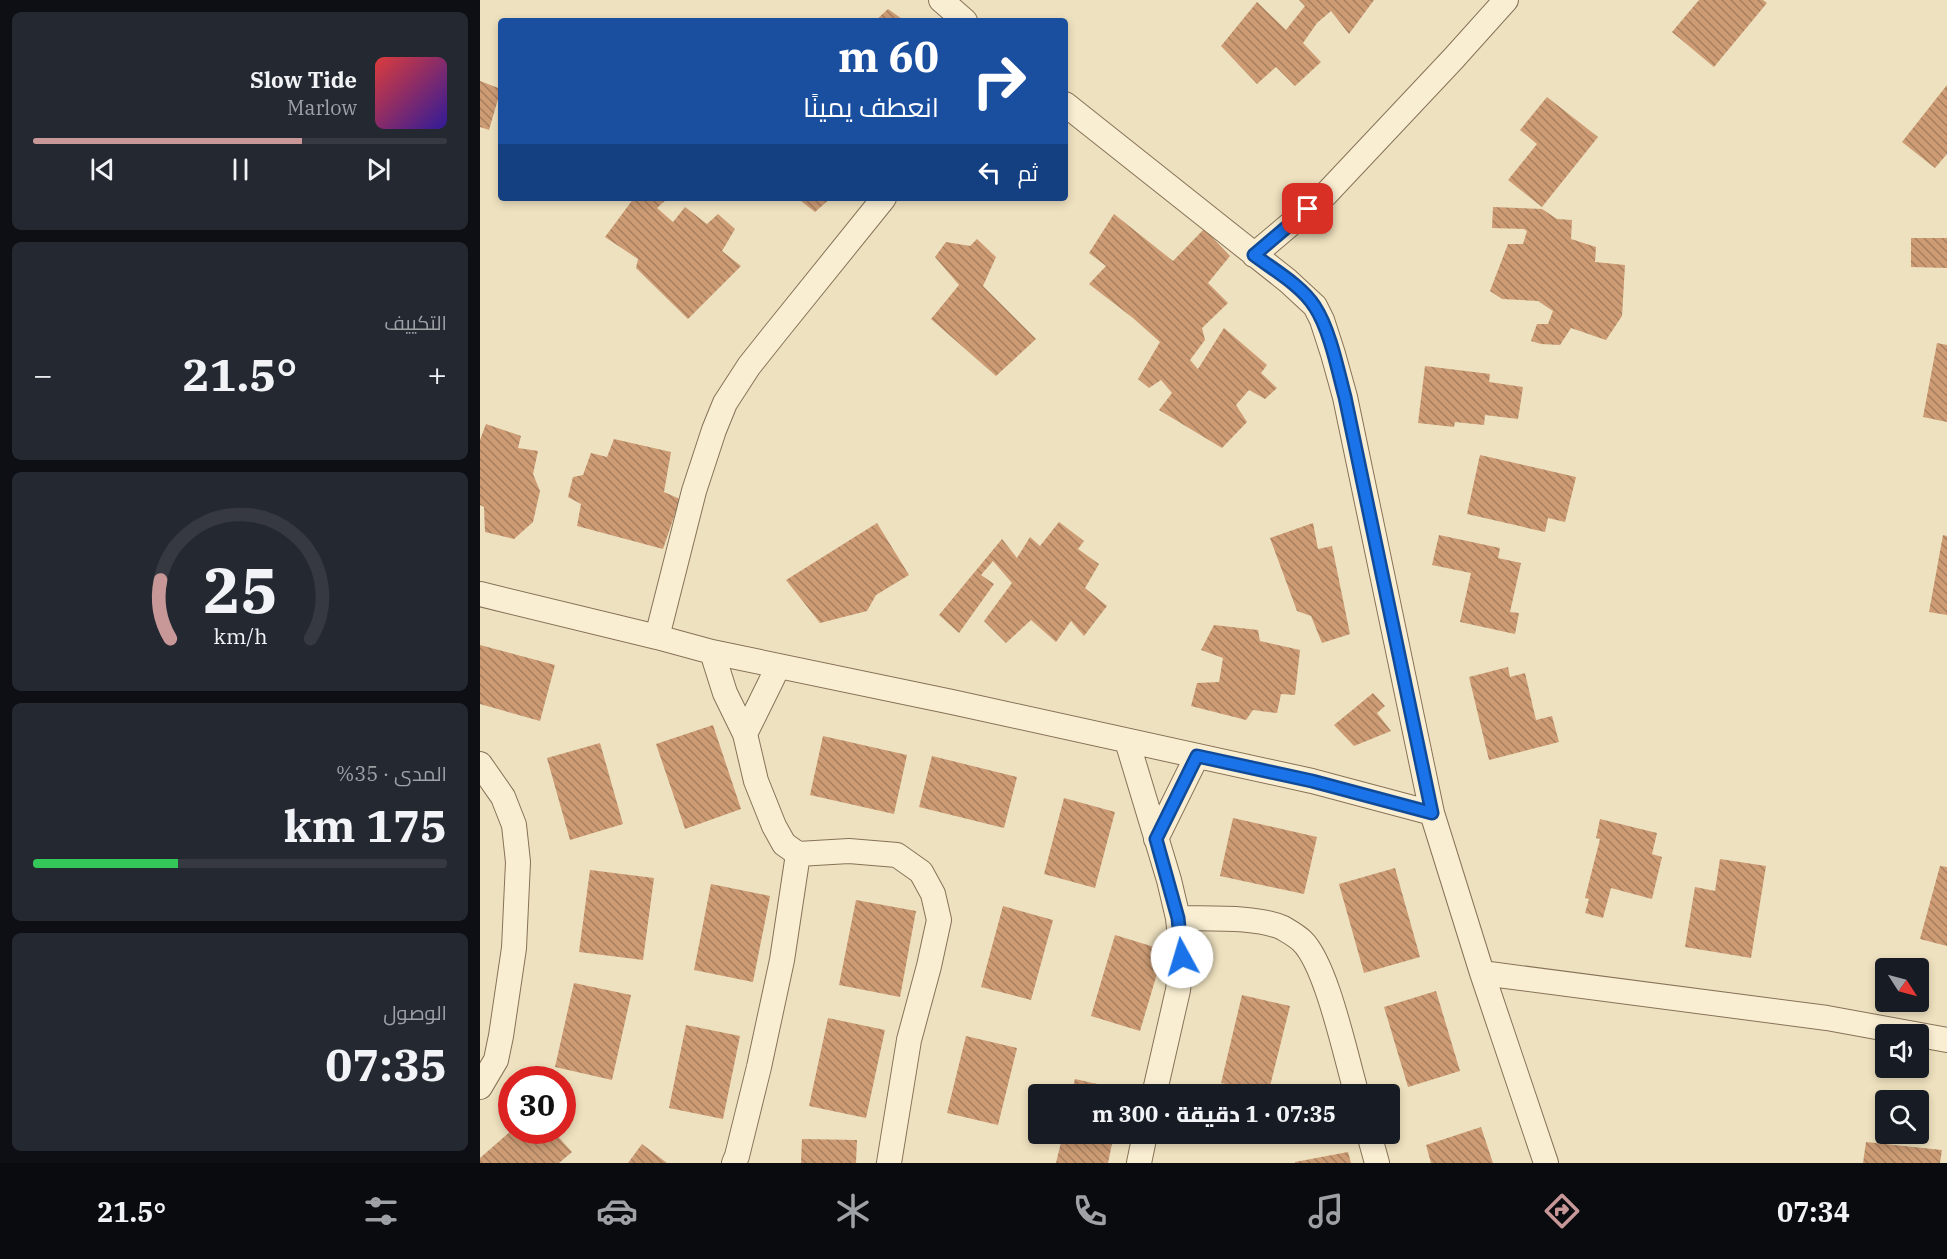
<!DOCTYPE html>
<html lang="ar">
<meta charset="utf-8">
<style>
body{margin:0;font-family:"IBM Plex Serif",Cairo,serif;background:#242831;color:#f1f3f6;direction:rtl;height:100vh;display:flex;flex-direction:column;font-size:22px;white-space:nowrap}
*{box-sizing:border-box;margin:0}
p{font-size:20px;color:#9ea1a6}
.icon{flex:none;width:33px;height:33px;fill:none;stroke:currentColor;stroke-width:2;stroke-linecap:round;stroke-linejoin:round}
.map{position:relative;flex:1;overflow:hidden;direction:ltr}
.side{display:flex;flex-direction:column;gap:12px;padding:12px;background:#0d0f14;width:480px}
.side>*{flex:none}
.hud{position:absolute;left:18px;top:18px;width:570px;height:183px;border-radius:6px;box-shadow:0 3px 9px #0003;direction:rtl;background:#1a4fa0;color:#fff;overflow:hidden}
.needle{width:39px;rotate:126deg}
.fabs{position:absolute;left:1395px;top:958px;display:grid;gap:12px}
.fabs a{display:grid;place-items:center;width:54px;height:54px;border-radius:6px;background:#171b24;box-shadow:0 3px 9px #0003;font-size:30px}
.speed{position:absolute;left:18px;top:1066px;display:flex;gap:12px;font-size:30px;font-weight:700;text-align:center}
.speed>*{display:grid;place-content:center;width:78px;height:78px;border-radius:50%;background:#171b24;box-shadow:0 3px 9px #0003;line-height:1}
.speed .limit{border:9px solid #d22;background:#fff;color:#111}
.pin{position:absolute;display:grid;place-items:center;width:51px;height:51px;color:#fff;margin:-26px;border-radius:12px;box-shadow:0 3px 9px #0006}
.me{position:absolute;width:66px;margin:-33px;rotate:354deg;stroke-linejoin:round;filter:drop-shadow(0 0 4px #0008)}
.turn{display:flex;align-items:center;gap:21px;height:126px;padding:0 30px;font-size:27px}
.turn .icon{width:78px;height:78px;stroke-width:2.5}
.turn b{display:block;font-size:42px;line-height:51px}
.then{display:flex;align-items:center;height:57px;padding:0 30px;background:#0003;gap:12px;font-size:22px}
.big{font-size:45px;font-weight:800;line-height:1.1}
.side .card{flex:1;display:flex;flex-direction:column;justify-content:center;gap:9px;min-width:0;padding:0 21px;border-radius:9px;background:#242831}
.side .dial{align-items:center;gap:0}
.dial svg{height:156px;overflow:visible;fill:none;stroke:#363941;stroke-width:7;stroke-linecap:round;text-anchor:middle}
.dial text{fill:#f1f3f6;stroke:none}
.song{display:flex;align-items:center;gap:18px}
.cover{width:72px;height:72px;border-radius:9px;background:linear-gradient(135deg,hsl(0 70% 55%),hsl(250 70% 35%))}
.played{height:6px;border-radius:3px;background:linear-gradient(90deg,#c89899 65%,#363941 65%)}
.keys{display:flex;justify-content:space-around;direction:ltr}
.heat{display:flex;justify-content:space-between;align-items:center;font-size:33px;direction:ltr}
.charge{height:9px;border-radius:4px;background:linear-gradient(90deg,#34c759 35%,#363941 0)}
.trip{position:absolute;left:548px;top:1084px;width:372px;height:60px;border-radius:6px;background:#171b24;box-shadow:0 3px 9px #0003;font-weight:800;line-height:60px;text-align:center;direction:rtl}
.tabs{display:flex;height:96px;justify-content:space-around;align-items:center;background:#090b0e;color:#9ea1a6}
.tabs .icon{width:42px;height:42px}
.tabs .on{color:#c89899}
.tabs b{font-size:27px;color:#f1f3f6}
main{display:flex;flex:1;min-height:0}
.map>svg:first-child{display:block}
.building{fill:url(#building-back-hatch)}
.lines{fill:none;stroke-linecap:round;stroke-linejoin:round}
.street-casing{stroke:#877258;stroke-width:26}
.street{stroke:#f9eed2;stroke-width:24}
.route-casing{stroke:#114b97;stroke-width:15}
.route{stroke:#1a73e8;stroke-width:10}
</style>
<main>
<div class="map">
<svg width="1467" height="1163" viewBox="0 0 1467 1163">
<defs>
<pattern id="building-back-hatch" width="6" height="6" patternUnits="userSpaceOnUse" patternTransform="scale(1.5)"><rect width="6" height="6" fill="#cd9c75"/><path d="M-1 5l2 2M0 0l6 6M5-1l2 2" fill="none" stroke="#a77f5f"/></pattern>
</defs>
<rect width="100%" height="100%" fill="#eee1bf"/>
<!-- building -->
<path class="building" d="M 819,0 L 894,0 L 869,34 L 851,11 L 837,23 L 823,43 L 841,62 L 815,86 L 796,67 L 777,84 L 741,46 L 777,2 L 806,30 L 825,6 Z
M 1219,0 L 1283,0 L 1287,3 L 1234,67 L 1192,32 Z
M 408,9 L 425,21 L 395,21 Z
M 0,81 L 21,89 L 9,130 L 0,127 Z
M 1467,85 L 1467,154 L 1455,168 L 1422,142 Z
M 1067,97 L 1118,137 L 1062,207 L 1028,180 L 1057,144 L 1040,130 Z
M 154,198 L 188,198 L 177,208 L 193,222 L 205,207 L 227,224 L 238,214 L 255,229 L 242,251 L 261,266 L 208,319 L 156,268 L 158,259 L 125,237 Z
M 317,198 L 351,198 L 335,212 Z
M 1013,207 L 1062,209 L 1077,219 L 1092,220 L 1091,239 L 1116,247 L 1115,262 L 1145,265 L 1142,316 L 1126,340 L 1091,328 L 1080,345 L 1061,344 L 1051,341 L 1057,324 L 1068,324 L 1073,311 L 1058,301 L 1022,299 L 1010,291 L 1028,244 L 1043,244 L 1047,231 L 1044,229 L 1012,228 Z
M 634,214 L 693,261 L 724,229 L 750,256 L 728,283 L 748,303 L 722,328 L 725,340 L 710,360 L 718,369 L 744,328 L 787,365 L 781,373 L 797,388 L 785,399 L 769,390 L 756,405 L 767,422 L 742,448 L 679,410 L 692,393 L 681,380 L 669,388 L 658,379 L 680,342 L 653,318 L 609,284 L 626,266 L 609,253 Z
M 1431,238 L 1467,238 L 1467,268 L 1431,267 Z
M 497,239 L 516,257 L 503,286 L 556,339 L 516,376 L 451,319 L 479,285 L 455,257 L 466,242 L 490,246 Z
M 1457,343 L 1467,345 L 1467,422 L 1443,417 Z
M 945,366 L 1010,374 L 1009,382 L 1043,387 L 1038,419 L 1005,415 L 1004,425 L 975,422 L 974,427 L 938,423 Z
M 6,424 L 41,436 L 38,448 L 58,451 L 53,474 L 60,491 L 53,522 L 34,539 L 5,532 L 4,507 L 0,505 L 0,440 Z
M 134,439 L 191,452 L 184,492 L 200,499 L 183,549 L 97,526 L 101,504 L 88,497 L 93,477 L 103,475 L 111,453 L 127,457 Z
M 1000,455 L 1096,477 L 1085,522 L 1068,518 L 1065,532 L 987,514 Z
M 579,522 L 604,541 L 598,549 L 619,564 L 605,588 L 627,606 L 604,636 L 591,621 L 576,642 L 551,620 L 526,643 L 504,621 L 532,583 L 513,561 L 501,575 L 514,584 L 479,633 L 459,615 L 522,539 L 537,558 L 550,537 L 560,546 Z
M 397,523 L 429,575 L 396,595 L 387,611 L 340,623 L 306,580 Z
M 833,523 L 838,549 L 852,546 L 870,634 L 842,643 L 831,616 L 817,611 L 790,538 Z
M 959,535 L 1020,548 L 1018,558 L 1041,563 L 1030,612 L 1039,613 L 1035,634 L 980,622 L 991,573 L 952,565 Z
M 1463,535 L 1467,536 L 1467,615 L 1449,612 Z
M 734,625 L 778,630 L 780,641 L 820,650 L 815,695 L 801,694 L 797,713 L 773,710 L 766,720 L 711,706 L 717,683 L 739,682 L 743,658 L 721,650 Z
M 0,645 L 75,665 L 60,721 L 0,704 Z
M 1028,667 L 1030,677 L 1045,673 L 1056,720 L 1072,716 L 1079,742 L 1009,760 L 989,677 Z
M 893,693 L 905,706 L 897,713 L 911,731 L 874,746 L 854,725 Z
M 233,725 L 261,809 L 205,829 L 176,744 Z
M 343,736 L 427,755 L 414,814 L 330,795 Z
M 120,743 L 143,824 L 90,840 L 67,758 Z
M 452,756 L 537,777 L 524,828 L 439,807 Z
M 584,798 L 635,812 L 615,888 L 564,874 Z
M 753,818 L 837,837 L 824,894 L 740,876 Z
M 1120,819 L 1177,833 L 1172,854 L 1182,857 L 1172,899 L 1131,888 L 1123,918 L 1105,913 L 1109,899 L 1105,898 L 1120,839 L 1116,838 Z
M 1240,859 L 1286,866 L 1271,958 L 1205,947 L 1215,887 L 1235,891 Z
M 1460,866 L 1467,867 L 1467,946 L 1440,939 Z
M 915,868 L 940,957 L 884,973 L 859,884 Z
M 110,870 L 174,878 L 163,960 L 99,952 Z
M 231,884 L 290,896 L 273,982 L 214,970 Z
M 376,900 L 436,911 L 420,997 L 359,985 Z
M 523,906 L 573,920 L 551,1000 L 501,987 Z
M 635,935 L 684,950 L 660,1031 L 611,1016 Z
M 94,983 L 151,995 L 132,1080 L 75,1067 Z
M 956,991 L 980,1071 L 928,1087 L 904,1007 Z
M 762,995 L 810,1006 L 788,1094 L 741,1083 Z
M 348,1018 L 405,1030 L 386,1118 L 329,1106 Z
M 206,1025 L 260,1036 L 243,1119 L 189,1108 Z
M 486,1036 L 537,1048 L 518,1125 L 467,1113 Z
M 595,1079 L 644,1090 L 642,1095 L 591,1095 Z
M 1001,1127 L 1013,1163 L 951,1163 L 946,1145 Z
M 32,1130 L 73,1131 L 92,1152 L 79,1163 L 0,1163 L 0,1158 Z
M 583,1134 L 634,1134 L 628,1163 L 576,1163 Z
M 322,1139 L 377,1140 L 376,1163 L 321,1163 Z
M 1386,1142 L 1462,1150 L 1460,1163 L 1383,1163 Z
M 162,1144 L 187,1163 L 148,1163 Z
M 868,1152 L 871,1163 L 815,1163 L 815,1162 Z"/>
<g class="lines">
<defs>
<path id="street" d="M 461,0 L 485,21
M 585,104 L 808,281 L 835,306 L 842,320 L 853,354 L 865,397 L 952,813 L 1002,973 L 1066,1163
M 774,255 L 846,194 L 973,59 L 1026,0
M 0,594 L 177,637 L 232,652 L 472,702 L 832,781 L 952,813
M 177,637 L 214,491 L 234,430 L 245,403 L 269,366 L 296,332 L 404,198
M 232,652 L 245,693 L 265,734 L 276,781 L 294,826 L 304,844 L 318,854 L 369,851 L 417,855 L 441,872 L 453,894 L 459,920 L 449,966 L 429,1040 L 409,1163
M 265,734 L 298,667
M 647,741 L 689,880 L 698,918 L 702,957 L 698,990 L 674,1095
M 0,764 L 23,797 L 34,825 L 38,862 L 34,948 L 21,1036 L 16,1060 L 0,1087
M 676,839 L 717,756
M 698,918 C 728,919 776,916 803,928 C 808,931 817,936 822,941 C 847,965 866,1058 877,1095
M 1002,973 L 1347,1018 L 1467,1040
M 889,1134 L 897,1163
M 254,1163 L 257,1156 L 279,1067 L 302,960 L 318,854
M 659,1163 L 665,1134"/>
</defs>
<!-- street casing -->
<use href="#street" class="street-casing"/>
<!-- street -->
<use href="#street" class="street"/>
</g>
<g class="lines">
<defs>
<path id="route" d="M 702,957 L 698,918 L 676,839 L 717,756 L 832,781 L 952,813 L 865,397 C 858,371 850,330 835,307 C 822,286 794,270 774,255 L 828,209"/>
</defs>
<!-- route casing -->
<use href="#route" class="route-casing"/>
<!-- route -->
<use href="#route" class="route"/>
</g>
</svg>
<div class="fabs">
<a><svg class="needle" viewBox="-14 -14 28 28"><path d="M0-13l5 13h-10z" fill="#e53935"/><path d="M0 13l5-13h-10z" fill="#9ea1a6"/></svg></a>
<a><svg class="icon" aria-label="sound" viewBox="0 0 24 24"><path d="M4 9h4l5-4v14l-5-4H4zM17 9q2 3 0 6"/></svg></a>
<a><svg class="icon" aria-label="search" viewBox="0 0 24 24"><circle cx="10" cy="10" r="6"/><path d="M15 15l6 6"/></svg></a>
</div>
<div class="speed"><div class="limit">30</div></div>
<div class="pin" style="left:828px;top:209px;background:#d93025"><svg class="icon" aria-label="arrive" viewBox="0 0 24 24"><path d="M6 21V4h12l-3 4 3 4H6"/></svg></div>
<svg class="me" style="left:702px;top:957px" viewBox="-20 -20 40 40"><circle r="19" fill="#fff"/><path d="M0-13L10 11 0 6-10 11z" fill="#1a73e8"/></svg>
<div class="trip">07:35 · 1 دقيقة · 300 m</div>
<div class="hud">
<div class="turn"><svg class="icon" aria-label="right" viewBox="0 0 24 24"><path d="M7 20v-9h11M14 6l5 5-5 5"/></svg><div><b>60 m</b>انعطف يمينًا</div></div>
<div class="then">ثم<svg class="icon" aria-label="left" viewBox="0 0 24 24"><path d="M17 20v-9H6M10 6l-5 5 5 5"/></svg></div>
</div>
</div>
<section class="side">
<div class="card">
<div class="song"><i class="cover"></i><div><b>Slow Tide</b><p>Marlow</p></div></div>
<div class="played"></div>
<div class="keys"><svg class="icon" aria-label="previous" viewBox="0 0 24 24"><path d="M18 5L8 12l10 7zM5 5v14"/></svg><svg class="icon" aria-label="pause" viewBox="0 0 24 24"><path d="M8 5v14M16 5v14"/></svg><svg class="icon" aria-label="next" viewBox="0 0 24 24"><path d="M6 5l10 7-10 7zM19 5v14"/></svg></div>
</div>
<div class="card"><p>التكييف</p>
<div class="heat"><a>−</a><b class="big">21.5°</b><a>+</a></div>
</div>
<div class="card dial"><svg viewBox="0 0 100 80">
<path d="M14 69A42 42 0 1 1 86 69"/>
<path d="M14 69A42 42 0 0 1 9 39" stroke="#c89899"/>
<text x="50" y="56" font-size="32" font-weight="700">25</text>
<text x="50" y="72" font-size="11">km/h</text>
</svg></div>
<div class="card"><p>المدى · 35%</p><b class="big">175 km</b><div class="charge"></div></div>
<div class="card"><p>الوصول</p><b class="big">07:35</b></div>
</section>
</main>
<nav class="tabs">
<b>07:34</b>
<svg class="icon on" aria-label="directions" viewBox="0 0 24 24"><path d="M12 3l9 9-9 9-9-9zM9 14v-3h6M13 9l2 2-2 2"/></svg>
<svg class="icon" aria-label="music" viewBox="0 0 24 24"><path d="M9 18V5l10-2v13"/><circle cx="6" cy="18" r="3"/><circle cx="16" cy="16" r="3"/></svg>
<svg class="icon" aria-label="phone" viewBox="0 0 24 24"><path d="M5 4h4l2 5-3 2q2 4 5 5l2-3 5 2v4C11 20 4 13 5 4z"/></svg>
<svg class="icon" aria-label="climate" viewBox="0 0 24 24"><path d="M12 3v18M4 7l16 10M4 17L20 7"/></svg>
<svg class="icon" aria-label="car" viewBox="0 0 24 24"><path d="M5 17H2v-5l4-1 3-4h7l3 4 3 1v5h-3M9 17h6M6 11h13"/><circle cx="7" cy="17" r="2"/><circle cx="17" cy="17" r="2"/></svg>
<svg class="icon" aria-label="filters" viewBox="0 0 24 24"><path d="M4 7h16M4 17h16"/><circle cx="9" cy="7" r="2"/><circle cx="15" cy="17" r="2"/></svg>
<b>21.5°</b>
</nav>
